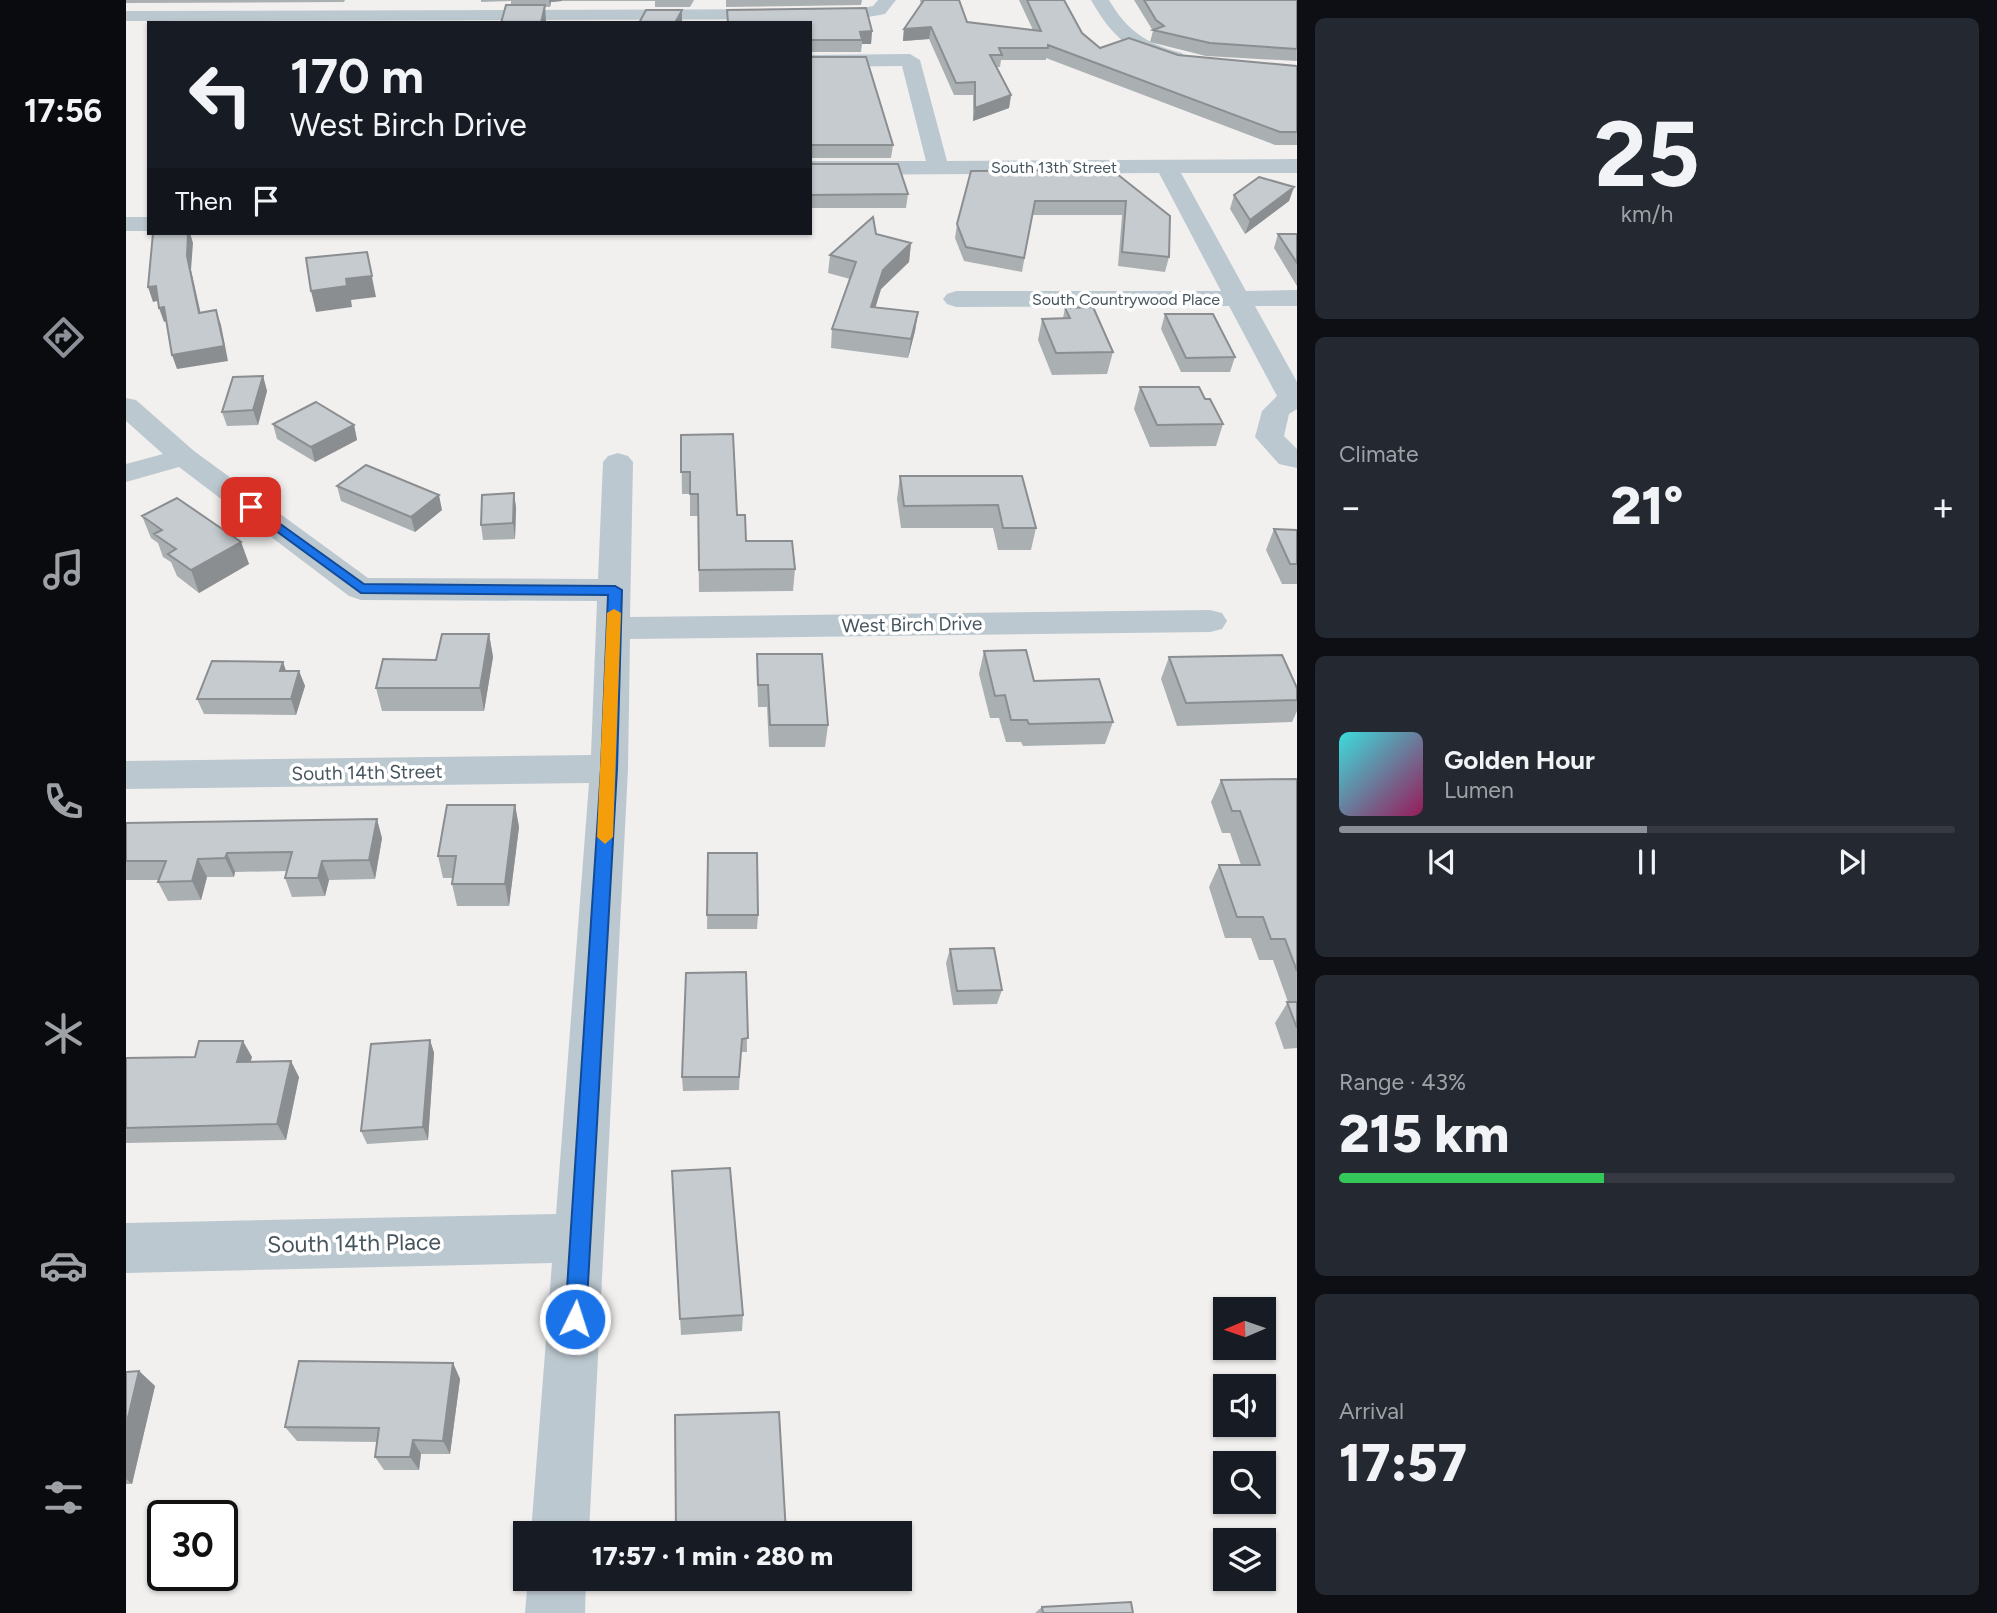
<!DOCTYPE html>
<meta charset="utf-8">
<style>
body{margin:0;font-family:Figtree,sans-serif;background:#242831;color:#f1f3f6;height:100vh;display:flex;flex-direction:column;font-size:26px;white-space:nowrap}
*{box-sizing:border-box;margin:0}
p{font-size:23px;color:#9ea1a6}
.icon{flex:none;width:38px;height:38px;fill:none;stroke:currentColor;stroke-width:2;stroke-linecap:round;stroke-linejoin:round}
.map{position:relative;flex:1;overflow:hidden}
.drawer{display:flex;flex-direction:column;gap:18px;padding:18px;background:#0d0f14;width:700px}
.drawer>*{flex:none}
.top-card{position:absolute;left:21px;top:21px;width:665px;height:214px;border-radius:0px;box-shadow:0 2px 5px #0004;background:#171b24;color:#f1f3f6;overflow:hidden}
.needle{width:46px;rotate:268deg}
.buttons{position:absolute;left:1087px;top:1297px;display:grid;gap:14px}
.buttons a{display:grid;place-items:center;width:63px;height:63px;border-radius:0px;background:#171b24;box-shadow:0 2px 5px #0004;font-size:35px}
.speed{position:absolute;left:21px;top:1500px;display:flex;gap:14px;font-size:35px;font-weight:700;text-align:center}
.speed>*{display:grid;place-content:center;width:91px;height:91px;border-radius:50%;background:#171b24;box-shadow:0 2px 5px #0004;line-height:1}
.speed .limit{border:4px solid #111;border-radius:10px;background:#fff;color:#111}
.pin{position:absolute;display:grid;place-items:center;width:60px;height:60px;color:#fff;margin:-30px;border-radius:14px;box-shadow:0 4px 10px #0006}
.me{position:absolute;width:77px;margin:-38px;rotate:4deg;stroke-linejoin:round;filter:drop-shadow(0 0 5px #0008)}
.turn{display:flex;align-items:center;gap:24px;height:147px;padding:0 28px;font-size:32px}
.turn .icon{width:91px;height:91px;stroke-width:2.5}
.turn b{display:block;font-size:49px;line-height:60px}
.then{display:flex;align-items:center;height:66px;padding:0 28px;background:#0003;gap:14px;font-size:26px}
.big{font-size:52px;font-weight:800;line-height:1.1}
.drawer .widget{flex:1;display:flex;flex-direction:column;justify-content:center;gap:10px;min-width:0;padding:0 24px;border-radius:10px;background:#242831}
.drawer .dial{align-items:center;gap:0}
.dial b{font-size:91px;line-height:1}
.song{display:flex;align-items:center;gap:21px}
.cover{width:84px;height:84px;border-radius:10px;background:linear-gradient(135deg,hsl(180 70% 55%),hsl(330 70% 35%))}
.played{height:7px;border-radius:4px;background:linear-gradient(90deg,#8c9099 50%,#363941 50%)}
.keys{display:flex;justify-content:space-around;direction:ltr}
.heat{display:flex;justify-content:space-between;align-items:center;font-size:38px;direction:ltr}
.charge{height:10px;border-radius:5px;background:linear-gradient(90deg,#34c759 43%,#363941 0)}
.trip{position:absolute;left:387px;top:1521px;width:399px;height:70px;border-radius:0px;background:#171b24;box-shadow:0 2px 5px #0004;font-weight:800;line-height:70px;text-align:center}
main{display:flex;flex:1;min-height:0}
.tabs{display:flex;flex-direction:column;width:126px;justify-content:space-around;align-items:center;background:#090b0e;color:#9ea1a6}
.tabs .icon{width:49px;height:49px}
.tabs .on{color:#8c9099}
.tabs b{font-size:32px;color:#f1f3f6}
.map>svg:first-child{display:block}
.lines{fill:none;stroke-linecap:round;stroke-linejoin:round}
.minor{fill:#bcc8cf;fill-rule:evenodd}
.wall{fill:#aaafb2}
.shaded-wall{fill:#8b8e91}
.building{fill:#c6cbcf;stroke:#8b8e91;stroke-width:2}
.route{fill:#1a73e8;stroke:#114b97;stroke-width:2}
.slow{fill:#f59e0b}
.labels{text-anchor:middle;stroke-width:7;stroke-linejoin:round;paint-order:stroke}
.far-street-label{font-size:16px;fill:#46555e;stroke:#fff}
.street-label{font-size:19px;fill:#46555e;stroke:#fff}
.near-street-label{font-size:23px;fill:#46555e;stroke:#fff}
</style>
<main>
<nav class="tabs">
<b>17:56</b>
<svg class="icon on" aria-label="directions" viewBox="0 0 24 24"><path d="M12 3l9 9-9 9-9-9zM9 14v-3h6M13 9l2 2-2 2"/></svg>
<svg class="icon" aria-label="music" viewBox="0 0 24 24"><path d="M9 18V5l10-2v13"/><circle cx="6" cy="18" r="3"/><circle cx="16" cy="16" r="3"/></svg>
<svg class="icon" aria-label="phone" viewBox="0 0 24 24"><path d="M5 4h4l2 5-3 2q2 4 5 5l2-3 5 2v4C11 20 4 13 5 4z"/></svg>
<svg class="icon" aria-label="climate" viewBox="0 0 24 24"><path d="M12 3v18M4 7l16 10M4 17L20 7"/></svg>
<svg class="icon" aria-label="car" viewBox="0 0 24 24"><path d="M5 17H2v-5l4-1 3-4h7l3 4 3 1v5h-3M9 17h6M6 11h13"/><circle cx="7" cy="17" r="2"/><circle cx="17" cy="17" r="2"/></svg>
<svg class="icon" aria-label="filters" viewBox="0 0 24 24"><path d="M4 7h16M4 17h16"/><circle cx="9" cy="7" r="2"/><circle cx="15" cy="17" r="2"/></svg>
</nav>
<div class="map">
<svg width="1171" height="1613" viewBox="0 0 1171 1613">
<rect width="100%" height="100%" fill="#f2efef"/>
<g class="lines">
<!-- minor -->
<path class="minor" d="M 752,0 L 770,0 L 759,14 L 731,19 L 0,21 L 0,11 L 731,9 L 747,6 Z
M 965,0 L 983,0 C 1001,31 1021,44 1056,53 L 1058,57 L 1049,63 C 1004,52 988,40 965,0 Z
M 784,54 L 794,60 L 821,161 L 1171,159 L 1171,173 L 1055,173 L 1120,291 L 1171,290 L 1171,306 L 1129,306 L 1171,382 L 1171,409 L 1163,414 L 1158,436 L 1171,449 L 1171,468 L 1153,464 L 1129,437 L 1136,411 L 1151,396 L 1103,306 L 830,307 L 821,304 L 817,299 L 821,294 L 830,291 L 1095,291 L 1033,173 L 684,175 L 684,161 L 800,161 L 776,66 L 684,67 L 684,55 Z
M 0,217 L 23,217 L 23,231 L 0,231 Z
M 0,398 L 10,400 L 68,451 L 242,578 L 472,579 L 477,462 L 482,456 L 492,453 L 502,456 L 507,462 L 504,617 L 1084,610 L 1096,613 L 1101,621 L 1096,629 L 1084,632 L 504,639 L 502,769 L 463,1533 L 405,1533 L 426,1263 L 0,1273 L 0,1223 L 430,1214 L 463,783 L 0,789 L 0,761 L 465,755 L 471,601 L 235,600 L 223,596 L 53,467 L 0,482 L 0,464 L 37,454 L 0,421 Z
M 402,1578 L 460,1578 L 459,1613 L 399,1613 Z"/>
</g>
<!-- wall -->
<path class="wall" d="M 0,0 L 219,0 L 218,2 L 0,3 Z
M 355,0 L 568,0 L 564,7 L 529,7 L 529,1 L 436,1 L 425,2 L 424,7 L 419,7 L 420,23 L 375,23 L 385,5 L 385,1 L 355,2 Z
M 600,0 L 736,0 L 735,5 L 600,7 Z
M 794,0 L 833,0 L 841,22 L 907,30 L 893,0 L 938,0 L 956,33 L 974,48 L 1171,66 L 1171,145 L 1149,145 L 920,58 L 920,60 L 875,60 L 874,67 L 871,67 L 885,95 L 883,108 L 847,121 L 847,95 L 828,95 L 803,39 L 777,41 L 778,29 L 795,4 Z
M 1008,0 L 1171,0 L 1171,61 L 1080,56 L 1024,42 L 1027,31 Z
M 601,10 L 746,31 L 745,44 L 736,44 L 735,52 L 684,52 L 684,23 L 601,23 Z
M 684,57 L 767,145 L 765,158 L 684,158 Z
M 684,164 L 782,194 L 780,208 L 684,208 Z
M 986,170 L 1043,257 L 1039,272 L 992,266 L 996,215 L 906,215 L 896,272 L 838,261 L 829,238 L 831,224 Z
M 1168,187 L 1163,201 L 1119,234 L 1104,209 L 1108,195 Z
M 750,234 L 785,243 L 783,262 L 755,289 L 749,307 L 792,312 L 789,331 L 782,358 L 705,348 L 706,329 L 724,279 L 702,273 L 704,255 Z
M 1152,234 L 1171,234 L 1171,286 L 1148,248 Z
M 939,308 L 987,352 L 981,374 L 926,375 L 912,340 L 916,319 L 937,318 Z
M 1039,314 L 1109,357 L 1104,372 L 1055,372 L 1035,329 Z
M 137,376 L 141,391 L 132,425 L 101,426 L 96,412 Z
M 1014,387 L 1079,399 L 1097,424 L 1090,446 L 1024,447 L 1008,409 Z
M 147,424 L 228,425 L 231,440 L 189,462 L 151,439 Z
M 555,435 L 611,515 L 620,541 L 669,569 L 667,591 L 573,592 L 572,516 L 564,516 L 564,494 L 556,494 Z
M 774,476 L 896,476 L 910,528 L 905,550 L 872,550 L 867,528 L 775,528 L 771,499 Z
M 211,486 L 316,510 L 289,532 L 215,501 Z
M 388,493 L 390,508 L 389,539 L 357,540 L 355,525 Z
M 16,516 L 115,542 L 123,564 L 73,593 L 51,576 L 45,562 L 37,557 L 32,543 L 25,538 Z
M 1148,529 L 1171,530 L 1171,584 L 1156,584 L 1140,550 Z
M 363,634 L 367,657 L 358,711 L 256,711 L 250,688 Z
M 858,651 L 908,681 L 987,722 L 979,744 L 897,746 L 895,742 L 880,742 L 873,718 L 864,718 L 853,674 Z
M 631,654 L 702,725 L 699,747 L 643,747 L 641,707 L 632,707 L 631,676 Z
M 1043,657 L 1171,688 L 1171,711 L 1166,722 L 1051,726 L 1035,679 Z
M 157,662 L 160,671 L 173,671 L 179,686 L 170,715 L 78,714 L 71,699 Z
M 1171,779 L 1171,1048 L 1158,1049 L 1149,1023 L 1162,1002 L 1147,960 L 1133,960 L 1125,938 L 1099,938 L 1083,887 L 1093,865 L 1115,865 L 1104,833 L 1096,833 L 1085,802 L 1095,780 Z
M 389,805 L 393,827 L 383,906 L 331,906 L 326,884 L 327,878 L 317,878 L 312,856 Z
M 0,823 L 256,838 L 249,879 L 203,880 L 199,896 L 166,897 L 159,878 L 161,871 L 109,872 L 108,877 L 81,877 L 75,900 L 42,901 L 32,882 L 33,880 L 0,880 Z
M 582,853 L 632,915 L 631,929 L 581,929 Z
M 824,949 L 876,990 L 871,1004 L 827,1005 L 820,963 Z
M 620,972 L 621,1052 L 615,1052 L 613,1090 L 557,1091 L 556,1077 Z
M 304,1040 L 308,1053 L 302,1140 L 241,1144 L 235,1131 Z
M 126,1057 L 124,1062 L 173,1077 L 160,1140 L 0,1143 L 0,1058 Z
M 546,1171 L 617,1315 L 616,1331 L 555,1335 Z
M 327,1363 L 334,1379 L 324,1454 L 295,1454 L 293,1470 L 258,1470 L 249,1457 L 251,1442 L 171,1441 L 159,1427 Z
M 13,1371 L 29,1386 L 6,1484 L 0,1484 L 0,1372 Z
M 635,1578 L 634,1586 L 551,1589 L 550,1579 Z
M 916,1607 L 1007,1613 L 909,1613 Z"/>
<!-- shaded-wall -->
<path class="shaded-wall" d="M 423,0 L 436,0 L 436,1 L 425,2 L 424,7 Z
M 419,5 L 420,22 L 415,23 Z
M 556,10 L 556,23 L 549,23 Z
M 805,27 L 803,39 L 777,41 L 778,29 Z
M 746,31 L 745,44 L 736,44 L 736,40 L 734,32 Z
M 885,95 L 883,108 L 847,121 L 849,108 Z
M 1168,187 L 1163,201 L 1119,234 L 1124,220 Z
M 62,233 L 64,233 L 67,243 L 65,270 L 78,328 L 73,313 L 61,256 Z
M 785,243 L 783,262 L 755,289 L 744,326 L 745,307 L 757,270 Z
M 241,252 L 250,297 L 225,300 L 226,307 L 190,312 L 185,291 Z
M 30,286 L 35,300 L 27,302 L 22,287 Z
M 38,307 L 43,321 L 38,322 L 33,308 Z
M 90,310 L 95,325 L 102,361 L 51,369 L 46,355 Z
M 792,312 L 789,331 L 782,358 L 785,339 Z
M 137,376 L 141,391 L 132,425 L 127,410 Z
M 228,425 L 231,440 L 189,462 L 185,447 Z
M 388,493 L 390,508 L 389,539 L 387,523 Z
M 313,495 L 316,510 L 289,532 L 285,517 Z
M 115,542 L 123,564 L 73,593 L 65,570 Z
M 363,634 L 367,657 L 358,711 L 354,688 Z
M 157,662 L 162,677 L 154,671 Z
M 173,671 L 179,686 L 170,715 L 165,699 Z
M 389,805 L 393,827 L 383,906 L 379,884 Z
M 251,819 L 256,838 L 249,879 L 243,860 Z
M 101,853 L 109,872 L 108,877 L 99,858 Z
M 72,859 L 81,877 L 75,900 L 66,881 Z
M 196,861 L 203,880 L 199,896 L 192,878 Z
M 304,1040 L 308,1053 L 302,1140 L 297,1127 Z
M 117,1041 L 126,1057 L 120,1078 L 111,1062 Z
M 165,1061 L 173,1077 L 160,1140 L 151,1124 Z
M 327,1363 L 334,1379 L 324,1454 L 317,1441 Z
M 13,1371 L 29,1386 L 6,1484 L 0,1479 L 0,1426 Z
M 287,1440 L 295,1454 L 293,1470 L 284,1457 Z"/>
<!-- building -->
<path class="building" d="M 798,0 L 833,0 L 841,22 L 915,31 L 901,0 L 938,0 L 956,33 L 974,48 L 1003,38 L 1052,55 L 1171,66 L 1171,132 L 1154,132 L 922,45 L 922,48 L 873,48 L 876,55 L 864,55 L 885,95 L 849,108 L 849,82 L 830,83 L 805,27 L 778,29 Z
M 1018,0 L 1171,0 L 1171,49 L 1084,43 L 1027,30 L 1038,26 L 1030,20 Z
M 380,5 L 419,5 L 415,23 L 375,23 Z
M 740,8 L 746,31 L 734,32 L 736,40 L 685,40 L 684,42 L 684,23 L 602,23 L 601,10 Z
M 520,10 L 556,10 L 549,23 L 513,23 Z
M 684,57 L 740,57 L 767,145 L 685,145 L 684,148 Z
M 684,164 L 772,164 L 782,194 L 684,195 Z
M 986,170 L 1044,216 L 1043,257 L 996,252 L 1000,201 L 909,201 L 898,258 L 840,247 L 831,224 L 845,171 Z
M 1133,177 L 1168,187 L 1124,220 L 1108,195 Z
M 747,217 L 750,234 L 785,243 L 757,270 L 745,307 L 792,312 L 785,339 L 706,329 L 730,262 L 704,255 Z
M 27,233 L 62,233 L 61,256 L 73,313 L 90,310 L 98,346 L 46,355 L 38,307 L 33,308 L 30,286 L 22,287 Z
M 1152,234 L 1171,234 L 1171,263 Z
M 241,252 L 246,276 L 220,279 L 221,286 L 185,291 L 180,258 Z
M 967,307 L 987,352 L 930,353 L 916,319 L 944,318 L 939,308 Z
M 1039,314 L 1087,314 L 1109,357 L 1060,358 Z
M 137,376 L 127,410 L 96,412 L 107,377 Z
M 1014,387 L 1073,387 L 1079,399 L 1084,399 L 1097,424 L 1031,425 Z
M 190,402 L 228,425 L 185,447 L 147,424 Z
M 607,434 L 611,515 L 619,515 L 620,541 L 666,541 L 669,569 L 573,570 L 572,494 L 564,494 L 564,472 L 555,472 L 555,435 Z
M 240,465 L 313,495 L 285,517 L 211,486 Z
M 774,476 L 896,476 L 910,528 L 877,528 L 872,505 L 778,506 Z
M 388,493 L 387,523 L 355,525 L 356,495 Z
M 51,498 L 115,542 L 65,570 L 42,554 L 50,549 L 28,534 L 36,530 L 16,516 Z
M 1148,529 L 1171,530 L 1171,564 L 1164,564 Z
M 316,634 L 363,634 L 354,688 L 250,688 L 257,659 L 310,660 Z
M 900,650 L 908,681 L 973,679 L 987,722 L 903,724 L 901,720 L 885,720 L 879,695 L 869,696 L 858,651 Z
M 631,654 L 696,654 L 702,725 L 644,725 L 642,685 L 632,685 Z
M 1156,655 L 1171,688 L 1171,700 L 1060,703 L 1043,657 Z
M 86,661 L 157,662 L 154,671 L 173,671 L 165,699 L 71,699 Z
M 1171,779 L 1171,971 L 1159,939 L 1145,939 L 1137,917 L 1111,917 L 1093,865 L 1134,865 L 1114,811 L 1106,811 L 1095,780 Z
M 321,805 L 389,805 L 379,884 L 326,884 L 330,856 L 312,856 Z
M 251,819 L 243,860 L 196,861 L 192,878 L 159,878 L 166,852 L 101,853 L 99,858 L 72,859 L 66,881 L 32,882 L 40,861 L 0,861 L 0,823 Z
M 582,853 L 631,853 L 632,915 L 581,915 Z
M 868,948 L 876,990 L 831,991 L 824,949 Z
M 620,972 L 622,1038 L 616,1039 L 613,1077 L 556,1077 L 560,973 Z
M 1161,1002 L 1171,1002 L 1171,1028 Z
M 304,1040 L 297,1127 L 235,1131 L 245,1044 Z
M 73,1041 L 117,1041 L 111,1062 L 165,1061 L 151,1124 L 0,1128 L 0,1058 L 69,1057 Z
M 604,1168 L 617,1315 L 554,1319 L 546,1171 Z
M 173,1361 L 327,1363 L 317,1441 L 287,1440 L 284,1457 L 249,1457 L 253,1428 L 159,1427 Z
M 13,1371 L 0,1426 L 0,1372 Z
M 653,1412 L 660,1533 L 550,1533 L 549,1415 Z
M 1005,1602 L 1007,1613 L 917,1613 L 916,1607 Z"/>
<!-- route -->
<path class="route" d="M 125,503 L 238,584 L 489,586 L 496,590 L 491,769 L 460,1319 L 457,1326 L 449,1329 L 442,1326 L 439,1319 L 475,769 L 482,595 L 235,593 L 120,509 L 120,504 Z"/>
<!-- slow -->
<path class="slow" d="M 488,609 L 495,613 L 487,837 L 479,844 L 471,837 L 481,613 Z"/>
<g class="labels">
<!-- far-street labels -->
<g class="far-street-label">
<text x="928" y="173">South 13th Street</text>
<text x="1000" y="305">South Countrywood Place</text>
</g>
<!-- street labels -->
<g class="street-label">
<text transform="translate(786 624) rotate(-1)" y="7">West Birch Drive</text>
<text transform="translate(241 772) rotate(-1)" y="7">South 14th Street</text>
</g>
<!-- near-street labels -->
<g class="near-street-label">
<text transform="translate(228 1243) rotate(-1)" y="8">South 14th Place</text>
</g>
</g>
</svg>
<div class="buttons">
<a><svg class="needle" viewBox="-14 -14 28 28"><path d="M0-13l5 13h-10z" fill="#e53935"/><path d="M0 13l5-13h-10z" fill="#9ea1a6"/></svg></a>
<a><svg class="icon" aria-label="sound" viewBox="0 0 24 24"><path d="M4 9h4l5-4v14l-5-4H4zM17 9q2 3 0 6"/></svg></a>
<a><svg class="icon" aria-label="search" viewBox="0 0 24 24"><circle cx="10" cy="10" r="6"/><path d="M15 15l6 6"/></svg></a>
<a><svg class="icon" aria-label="layers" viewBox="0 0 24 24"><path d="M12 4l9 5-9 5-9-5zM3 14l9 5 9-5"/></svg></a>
</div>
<div class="speed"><div class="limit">30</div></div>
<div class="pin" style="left:125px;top:507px;background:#d93025"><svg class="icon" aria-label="arrive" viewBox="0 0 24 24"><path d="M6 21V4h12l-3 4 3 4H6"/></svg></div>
<svg class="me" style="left:449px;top:1319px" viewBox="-20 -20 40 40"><circle r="17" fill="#1a73e8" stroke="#fff" stroke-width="3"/><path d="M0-11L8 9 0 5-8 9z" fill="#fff"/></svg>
<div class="trip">17:57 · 1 min · 280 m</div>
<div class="top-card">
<div class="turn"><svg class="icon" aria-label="left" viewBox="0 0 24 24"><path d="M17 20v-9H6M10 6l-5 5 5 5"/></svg><div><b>170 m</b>West Birch Drive</div></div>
<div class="then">Then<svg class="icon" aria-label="arrive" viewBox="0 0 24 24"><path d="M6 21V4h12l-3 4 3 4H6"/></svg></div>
</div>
</div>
<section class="drawer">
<div class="widget dial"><b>25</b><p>km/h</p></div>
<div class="widget"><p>Climate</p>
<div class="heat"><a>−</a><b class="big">21°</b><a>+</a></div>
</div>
<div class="widget">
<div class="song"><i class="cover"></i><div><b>Golden Hour</b><p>Lumen</p></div></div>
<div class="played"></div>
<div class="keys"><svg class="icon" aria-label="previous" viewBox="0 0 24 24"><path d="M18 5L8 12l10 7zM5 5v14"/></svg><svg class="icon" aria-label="pause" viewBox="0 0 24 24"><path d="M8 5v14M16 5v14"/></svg><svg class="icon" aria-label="next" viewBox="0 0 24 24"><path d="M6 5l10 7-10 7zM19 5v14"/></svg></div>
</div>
<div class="widget"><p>Range · 43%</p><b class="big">215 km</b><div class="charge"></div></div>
<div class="widget"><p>Arrival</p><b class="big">17:57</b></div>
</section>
</main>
